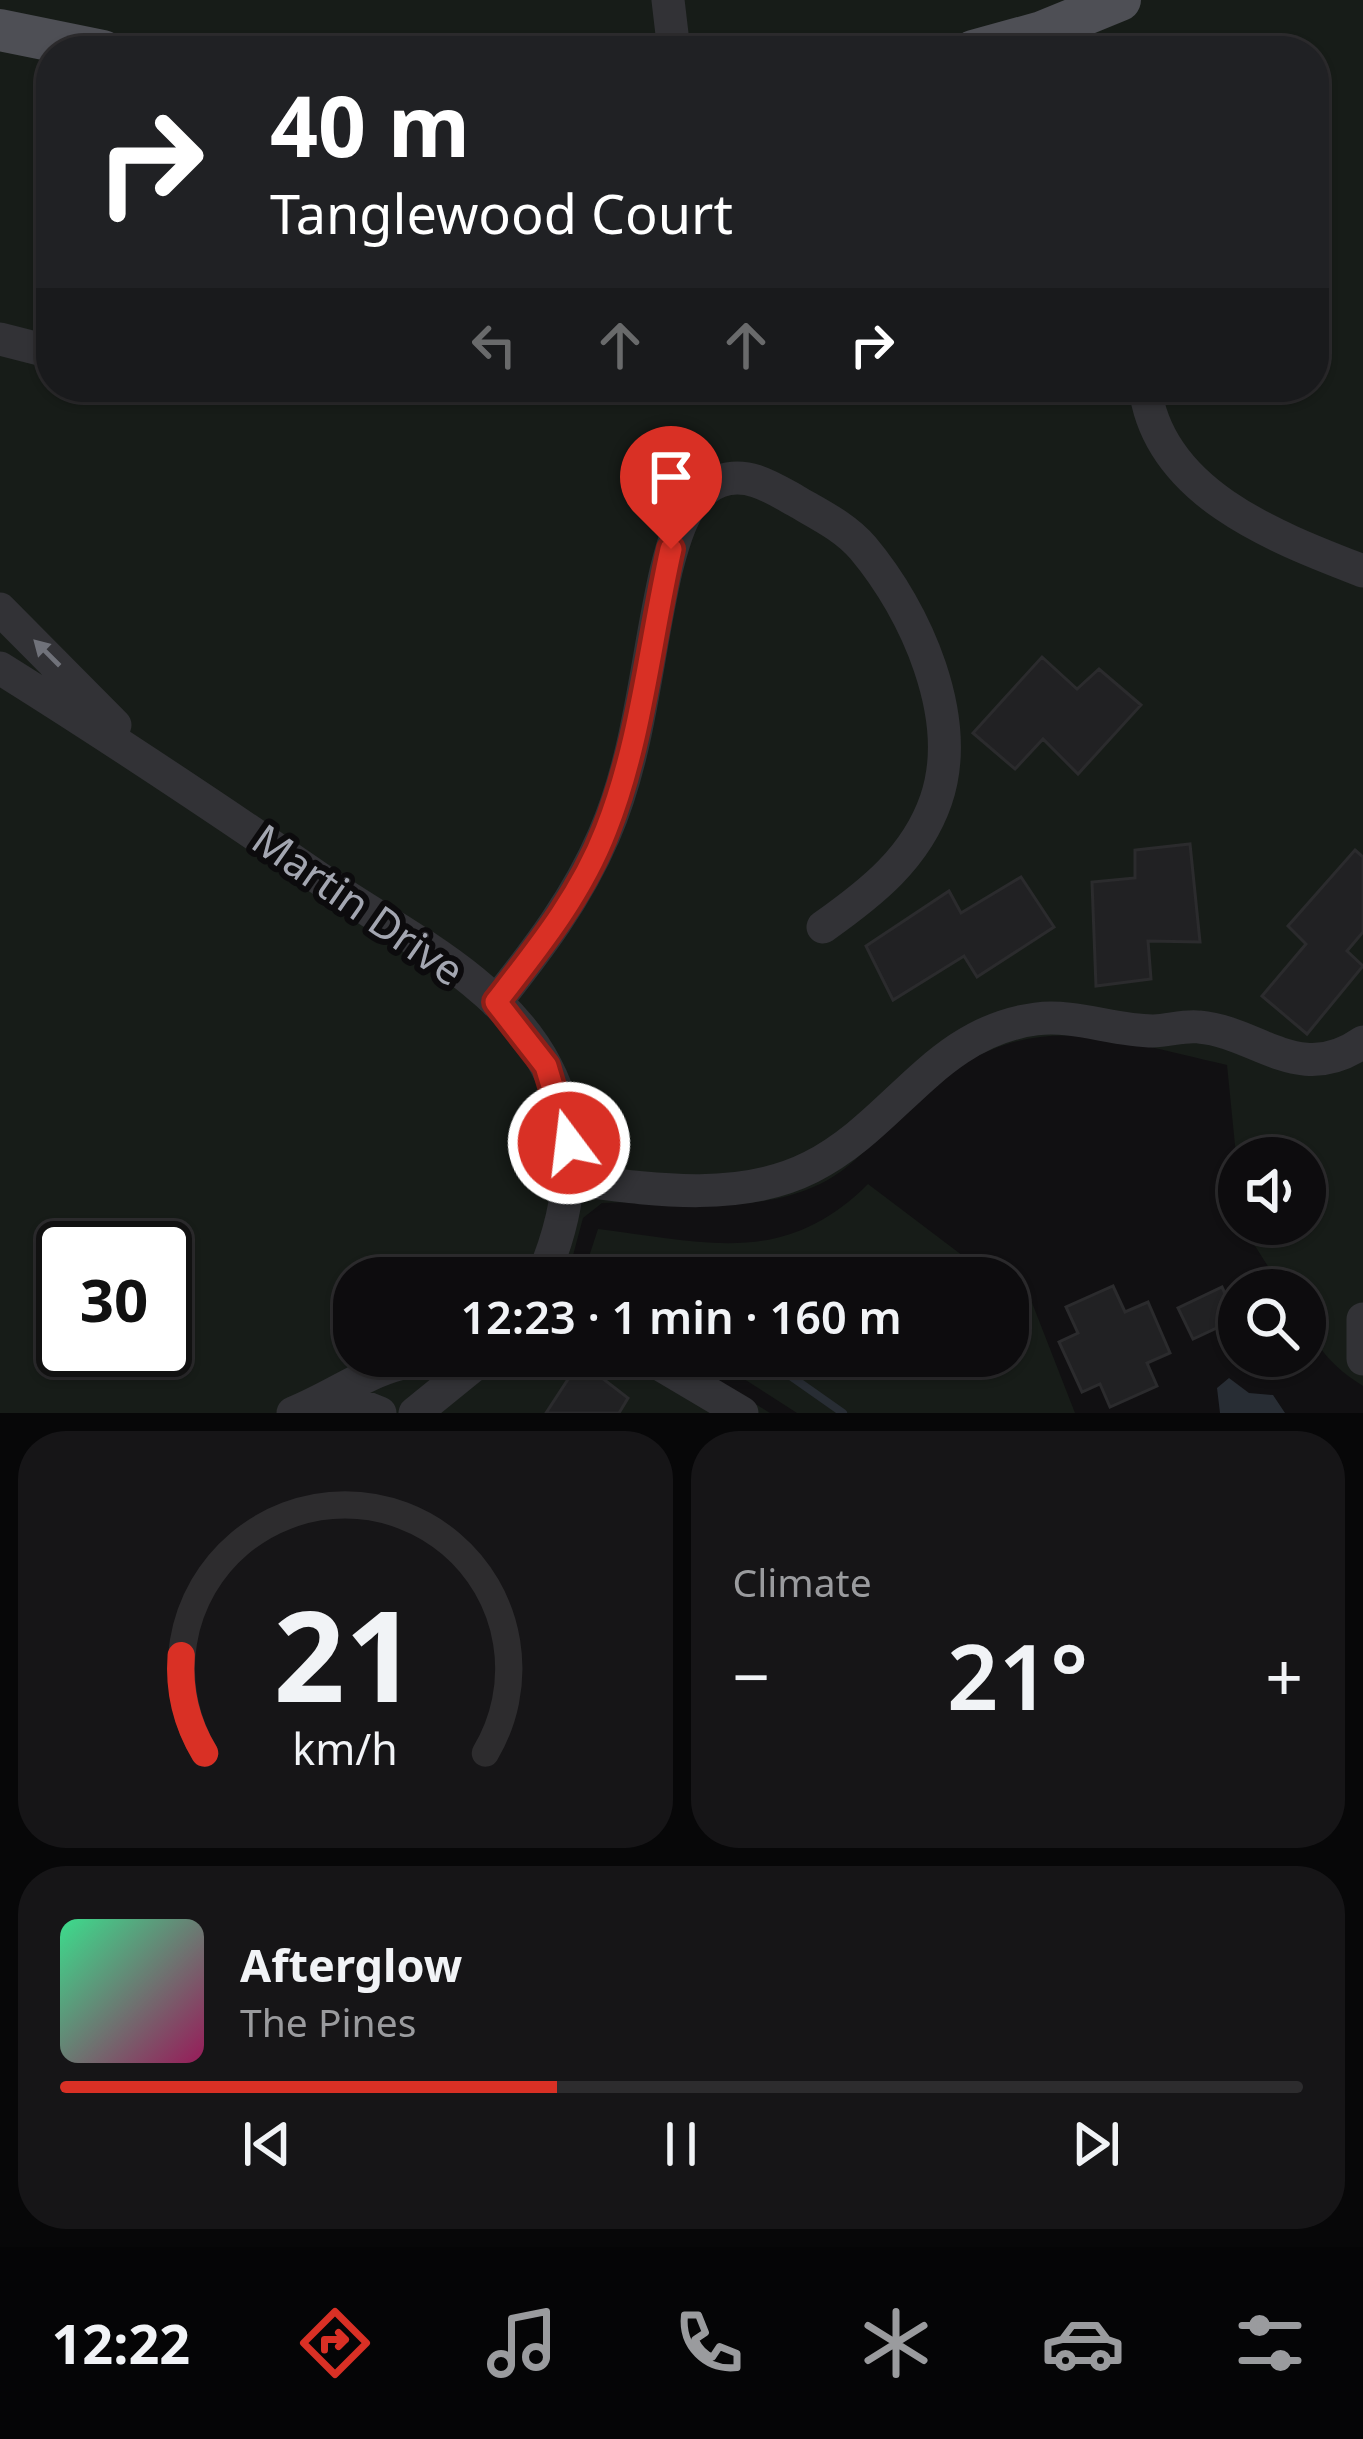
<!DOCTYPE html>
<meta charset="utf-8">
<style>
body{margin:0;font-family:"Noto Sans",sans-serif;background:#161517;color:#f1f3f6;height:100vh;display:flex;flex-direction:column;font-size:45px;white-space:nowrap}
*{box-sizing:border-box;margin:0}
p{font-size:39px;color:#9a9b9e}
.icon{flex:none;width:66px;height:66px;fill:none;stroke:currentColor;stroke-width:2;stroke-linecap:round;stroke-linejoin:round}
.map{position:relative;height:1413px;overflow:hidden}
.panel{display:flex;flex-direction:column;gap:18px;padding:18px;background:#070708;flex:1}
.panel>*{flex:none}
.hud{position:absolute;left:36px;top:36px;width:1293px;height:366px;border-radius:48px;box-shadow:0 3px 9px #0004,0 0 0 3px #2d2c2e;background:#202124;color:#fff;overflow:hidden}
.tools{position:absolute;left:1218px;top:1137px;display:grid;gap:24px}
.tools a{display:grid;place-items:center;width:108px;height:108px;border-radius:50%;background:#0d0c0e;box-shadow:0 3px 9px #0004,0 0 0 3px #2d2c2e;font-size:60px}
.speed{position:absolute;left:36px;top:1221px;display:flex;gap:24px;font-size:60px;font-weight:700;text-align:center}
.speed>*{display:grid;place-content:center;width:156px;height:156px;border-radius:50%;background:#0d0c0e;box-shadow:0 3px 9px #0004,0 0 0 3px #2d2c2e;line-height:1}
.speed .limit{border:6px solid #111;border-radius:18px;background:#fff;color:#111}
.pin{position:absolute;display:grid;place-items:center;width:102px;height:102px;color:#fff;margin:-123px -51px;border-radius:50% 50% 50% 0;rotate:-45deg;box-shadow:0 0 12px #0007}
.pin .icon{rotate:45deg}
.me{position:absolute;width:132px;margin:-66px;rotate:345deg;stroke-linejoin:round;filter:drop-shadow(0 0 9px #0008)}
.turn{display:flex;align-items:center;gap:42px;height:252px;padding:0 36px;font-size:54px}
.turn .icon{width:156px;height:156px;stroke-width:2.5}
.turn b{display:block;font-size:84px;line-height:102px}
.lanes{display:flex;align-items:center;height:114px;padding:0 36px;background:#0003;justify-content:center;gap:60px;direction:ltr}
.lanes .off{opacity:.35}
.big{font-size:90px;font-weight:600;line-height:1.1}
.panel .tile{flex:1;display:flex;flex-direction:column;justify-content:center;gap:18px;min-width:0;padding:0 42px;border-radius:48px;background:#161517}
.panel .dial{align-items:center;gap:0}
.dial svg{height:312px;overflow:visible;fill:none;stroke:#2d2c2e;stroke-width:7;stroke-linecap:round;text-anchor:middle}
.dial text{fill:#f1f3f6;stroke:none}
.song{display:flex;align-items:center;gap:36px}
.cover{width:144px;height:144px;border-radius:18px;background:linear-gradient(135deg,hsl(150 70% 55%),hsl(330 70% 35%))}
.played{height:12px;border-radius:6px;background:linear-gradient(90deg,#d93025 40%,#2d2c2e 40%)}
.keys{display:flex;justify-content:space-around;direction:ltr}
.heat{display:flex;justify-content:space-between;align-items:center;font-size:66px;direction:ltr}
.panel .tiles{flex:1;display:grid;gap:18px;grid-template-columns:1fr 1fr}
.tile:last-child{grid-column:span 2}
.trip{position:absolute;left:333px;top:1257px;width:696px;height:120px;border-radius:48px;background:#0d0c0e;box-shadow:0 3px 9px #0004,0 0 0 3px #2d2c2e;font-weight:600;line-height:120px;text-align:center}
.tabs{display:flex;height:192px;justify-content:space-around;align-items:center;background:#050506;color:#9a9b9e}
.tabs .icon{width:84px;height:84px}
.tabs .selected{color:#d93025}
.tabs b{font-size:54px;color:#f1f3f6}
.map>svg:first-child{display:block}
.green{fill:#171c18;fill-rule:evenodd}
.water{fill:#282d34}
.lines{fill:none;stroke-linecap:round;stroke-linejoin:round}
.stream{stroke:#282d34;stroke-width:8}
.building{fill:#212123;stroke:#2b2b2d;stroke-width:3}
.minor{stroke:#323236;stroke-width:33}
.major{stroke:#4e4f55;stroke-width:42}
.oneway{fill:#70727a}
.route-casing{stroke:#8d1f18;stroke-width:30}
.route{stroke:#d93025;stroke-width:21}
.labels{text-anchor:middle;stroke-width:12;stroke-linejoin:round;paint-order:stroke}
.street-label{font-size:42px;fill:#a3a6b1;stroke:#0c0b0d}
</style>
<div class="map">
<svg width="1363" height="1413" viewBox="0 0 1363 1413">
<rect width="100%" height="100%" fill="#111012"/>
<!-- green -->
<path class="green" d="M 0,0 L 1363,0 L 1363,1386 C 1324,1361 1305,1337 1305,1290 L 1283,1290 L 1243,1227 L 1305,1224 L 1305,1158 L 1239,1158 L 1239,1185 L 1227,1065 C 1103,1037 1023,1003 917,1099 C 888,1125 855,1168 820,1184 C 748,1218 677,1198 602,1203 L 583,1218 L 567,1278 L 354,1278 L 354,1356 L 678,1356 L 770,1413 L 0,1413 ZM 51,51 L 1314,51 L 1314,387 L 51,387 ZM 63,1248 L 165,1248 L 165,1350 L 63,1350 Z
M 868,1184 L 975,1265 L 985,1257 L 1014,1279 L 1022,1277 L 1075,1413 L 797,1413 L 708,1356 L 1008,1356 L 1008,1278 L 582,1278 L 598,1229 C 705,1242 784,1268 868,1184 Z"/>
<!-- water -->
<path class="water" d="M 1229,1378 L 1249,1393 L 1273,1395 L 1285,1413 L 1220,1413 L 1217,1388 Z"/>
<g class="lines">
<!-- stream -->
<path class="stream" d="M 617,1270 L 632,1278
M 762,1356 L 843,1413"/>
</g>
<!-- building -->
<path class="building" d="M 1042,657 L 1077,689 L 1099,669 L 1141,705 L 1078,774 L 1043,739 L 1015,769 L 973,733 Z
M 1190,844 L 1200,942 L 1148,941 L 1151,979 L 1096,986 L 1092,882 L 1135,878 L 1135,850 Z
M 1355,850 L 1363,857 L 1363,932 L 1347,951 L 1363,966 L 1307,1034 L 1262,996 L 1306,944 L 1288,926 Z
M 1021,877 L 1054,927 L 977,977 L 964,956 L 893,1000 L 866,946 L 949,891 L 961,913 Z
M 1113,1286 L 1125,1312 L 1148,1302 L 1170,1353 L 1147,1363 L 1157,1386 L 1110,1407 L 1100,1384 L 1082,1392 L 1059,1342 L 1078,1333 L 1066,1307 Z
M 1222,1287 L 1239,1324 L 1239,1349 L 1231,1353 L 1219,1327 L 1193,1339 L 1178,1308 Z
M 580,1361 L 628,1398 L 619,1413 L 546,1413 Z"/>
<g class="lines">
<!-- minor -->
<path class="minor" d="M 668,0 L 674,51
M 0,339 L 51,352
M 1145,387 C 1158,493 1275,537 1363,571
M 0,609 L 115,725
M 0,668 C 112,738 221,811 329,885 C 403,935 503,983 546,1066 C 582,1134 571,1210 542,1278
M 496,1002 C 538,949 577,898 604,835 C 640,753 646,658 666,571 C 674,539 685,494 720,481 C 748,471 773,488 796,501 C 820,515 845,527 863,548 C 916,611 964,718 936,800 C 916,858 871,893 823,927
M 569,1179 C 647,1189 738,1204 811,1167 C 895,1125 935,1032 1036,1019 C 1075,1014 1114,1031 1153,1031 C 1168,1031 1184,1025 1199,1027 C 1258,1032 1299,1087 1363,1042
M 1363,1319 L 1363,1359
M 646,1356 L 742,1413
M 321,1402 L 350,1401 L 380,1413
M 293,1413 C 359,1386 394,1344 473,1366
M 415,1413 L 484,1357"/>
<!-- major -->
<path class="major" d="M 0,30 L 103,51
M 973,51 L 1042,32 L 1120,0"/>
</g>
<!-- one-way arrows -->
<defs><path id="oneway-solid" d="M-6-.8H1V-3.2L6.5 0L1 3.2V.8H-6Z" transform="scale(3)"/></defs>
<use class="oneway" href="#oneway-solid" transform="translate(47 653) rotate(-135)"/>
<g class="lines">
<defs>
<path id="route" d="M 569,1143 L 546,1066 L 496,1002 C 538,948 581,895 606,830 C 641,742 650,642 671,549"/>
</defs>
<!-- route casing -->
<use href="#route" class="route-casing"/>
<!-- route -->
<use href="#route" class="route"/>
</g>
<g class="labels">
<!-- street labels -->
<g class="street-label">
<text transform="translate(358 905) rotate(35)" y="15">Martin Drive</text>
</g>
</g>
</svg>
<div class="tools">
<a><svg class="icon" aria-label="sound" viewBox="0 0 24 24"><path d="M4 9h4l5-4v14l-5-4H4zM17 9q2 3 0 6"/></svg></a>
<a><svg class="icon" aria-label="search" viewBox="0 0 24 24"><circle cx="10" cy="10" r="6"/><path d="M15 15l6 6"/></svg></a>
</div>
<div class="speed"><div class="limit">30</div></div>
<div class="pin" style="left:671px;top:549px;background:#d93025"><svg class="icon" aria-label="arrive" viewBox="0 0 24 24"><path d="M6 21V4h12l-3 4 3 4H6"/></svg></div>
<svg class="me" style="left:569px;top:1143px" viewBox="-20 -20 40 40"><circle r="17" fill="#d93025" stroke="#fff" stroke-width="3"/><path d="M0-11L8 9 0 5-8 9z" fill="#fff"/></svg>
<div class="trip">12:23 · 1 min · 160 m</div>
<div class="hud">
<div class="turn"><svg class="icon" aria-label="right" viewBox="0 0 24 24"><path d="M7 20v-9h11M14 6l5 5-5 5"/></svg><div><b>40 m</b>Tanglewood Court</div></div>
<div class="lanes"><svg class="icon off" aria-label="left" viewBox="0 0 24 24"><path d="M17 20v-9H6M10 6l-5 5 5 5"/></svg><svg class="icon off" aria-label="ahead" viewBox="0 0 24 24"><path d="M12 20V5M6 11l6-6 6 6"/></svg><svg class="icon off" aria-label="ahead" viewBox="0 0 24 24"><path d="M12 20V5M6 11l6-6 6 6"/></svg><svg class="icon" aria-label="right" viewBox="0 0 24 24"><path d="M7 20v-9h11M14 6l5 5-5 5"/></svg></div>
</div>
</div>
<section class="panel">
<div class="tiles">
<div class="tile dial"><svg viewBox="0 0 100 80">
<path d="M14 69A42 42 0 1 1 86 69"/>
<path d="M14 69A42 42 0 0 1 8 44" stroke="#d93025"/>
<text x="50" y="56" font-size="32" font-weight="700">21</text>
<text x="50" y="72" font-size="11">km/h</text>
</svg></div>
<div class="tile"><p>Climate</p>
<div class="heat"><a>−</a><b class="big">21°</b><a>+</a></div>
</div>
<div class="tile">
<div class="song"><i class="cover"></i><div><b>Afterglow</b><p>The Pines</p></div></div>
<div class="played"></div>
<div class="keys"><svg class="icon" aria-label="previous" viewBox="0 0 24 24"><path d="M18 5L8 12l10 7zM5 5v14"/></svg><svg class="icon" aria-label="pause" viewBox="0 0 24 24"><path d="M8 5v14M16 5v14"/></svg><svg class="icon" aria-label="next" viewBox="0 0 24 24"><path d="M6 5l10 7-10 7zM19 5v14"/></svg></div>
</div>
</div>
</section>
<nav class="tabs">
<b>12:22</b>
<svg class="icon selected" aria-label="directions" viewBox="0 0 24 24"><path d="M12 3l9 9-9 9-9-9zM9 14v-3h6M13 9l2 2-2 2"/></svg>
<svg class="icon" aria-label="music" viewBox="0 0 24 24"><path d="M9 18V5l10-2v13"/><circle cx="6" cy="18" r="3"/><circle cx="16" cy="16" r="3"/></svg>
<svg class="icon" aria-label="phone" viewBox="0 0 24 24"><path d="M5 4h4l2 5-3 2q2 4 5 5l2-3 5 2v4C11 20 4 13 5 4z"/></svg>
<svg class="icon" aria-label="climate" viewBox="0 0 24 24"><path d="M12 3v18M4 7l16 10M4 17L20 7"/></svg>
<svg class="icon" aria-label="car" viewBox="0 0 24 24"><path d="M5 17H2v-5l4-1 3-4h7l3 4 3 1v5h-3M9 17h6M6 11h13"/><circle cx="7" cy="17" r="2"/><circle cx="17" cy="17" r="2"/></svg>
<svg class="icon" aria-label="filters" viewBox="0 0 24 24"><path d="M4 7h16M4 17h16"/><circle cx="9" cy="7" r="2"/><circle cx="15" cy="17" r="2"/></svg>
</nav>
